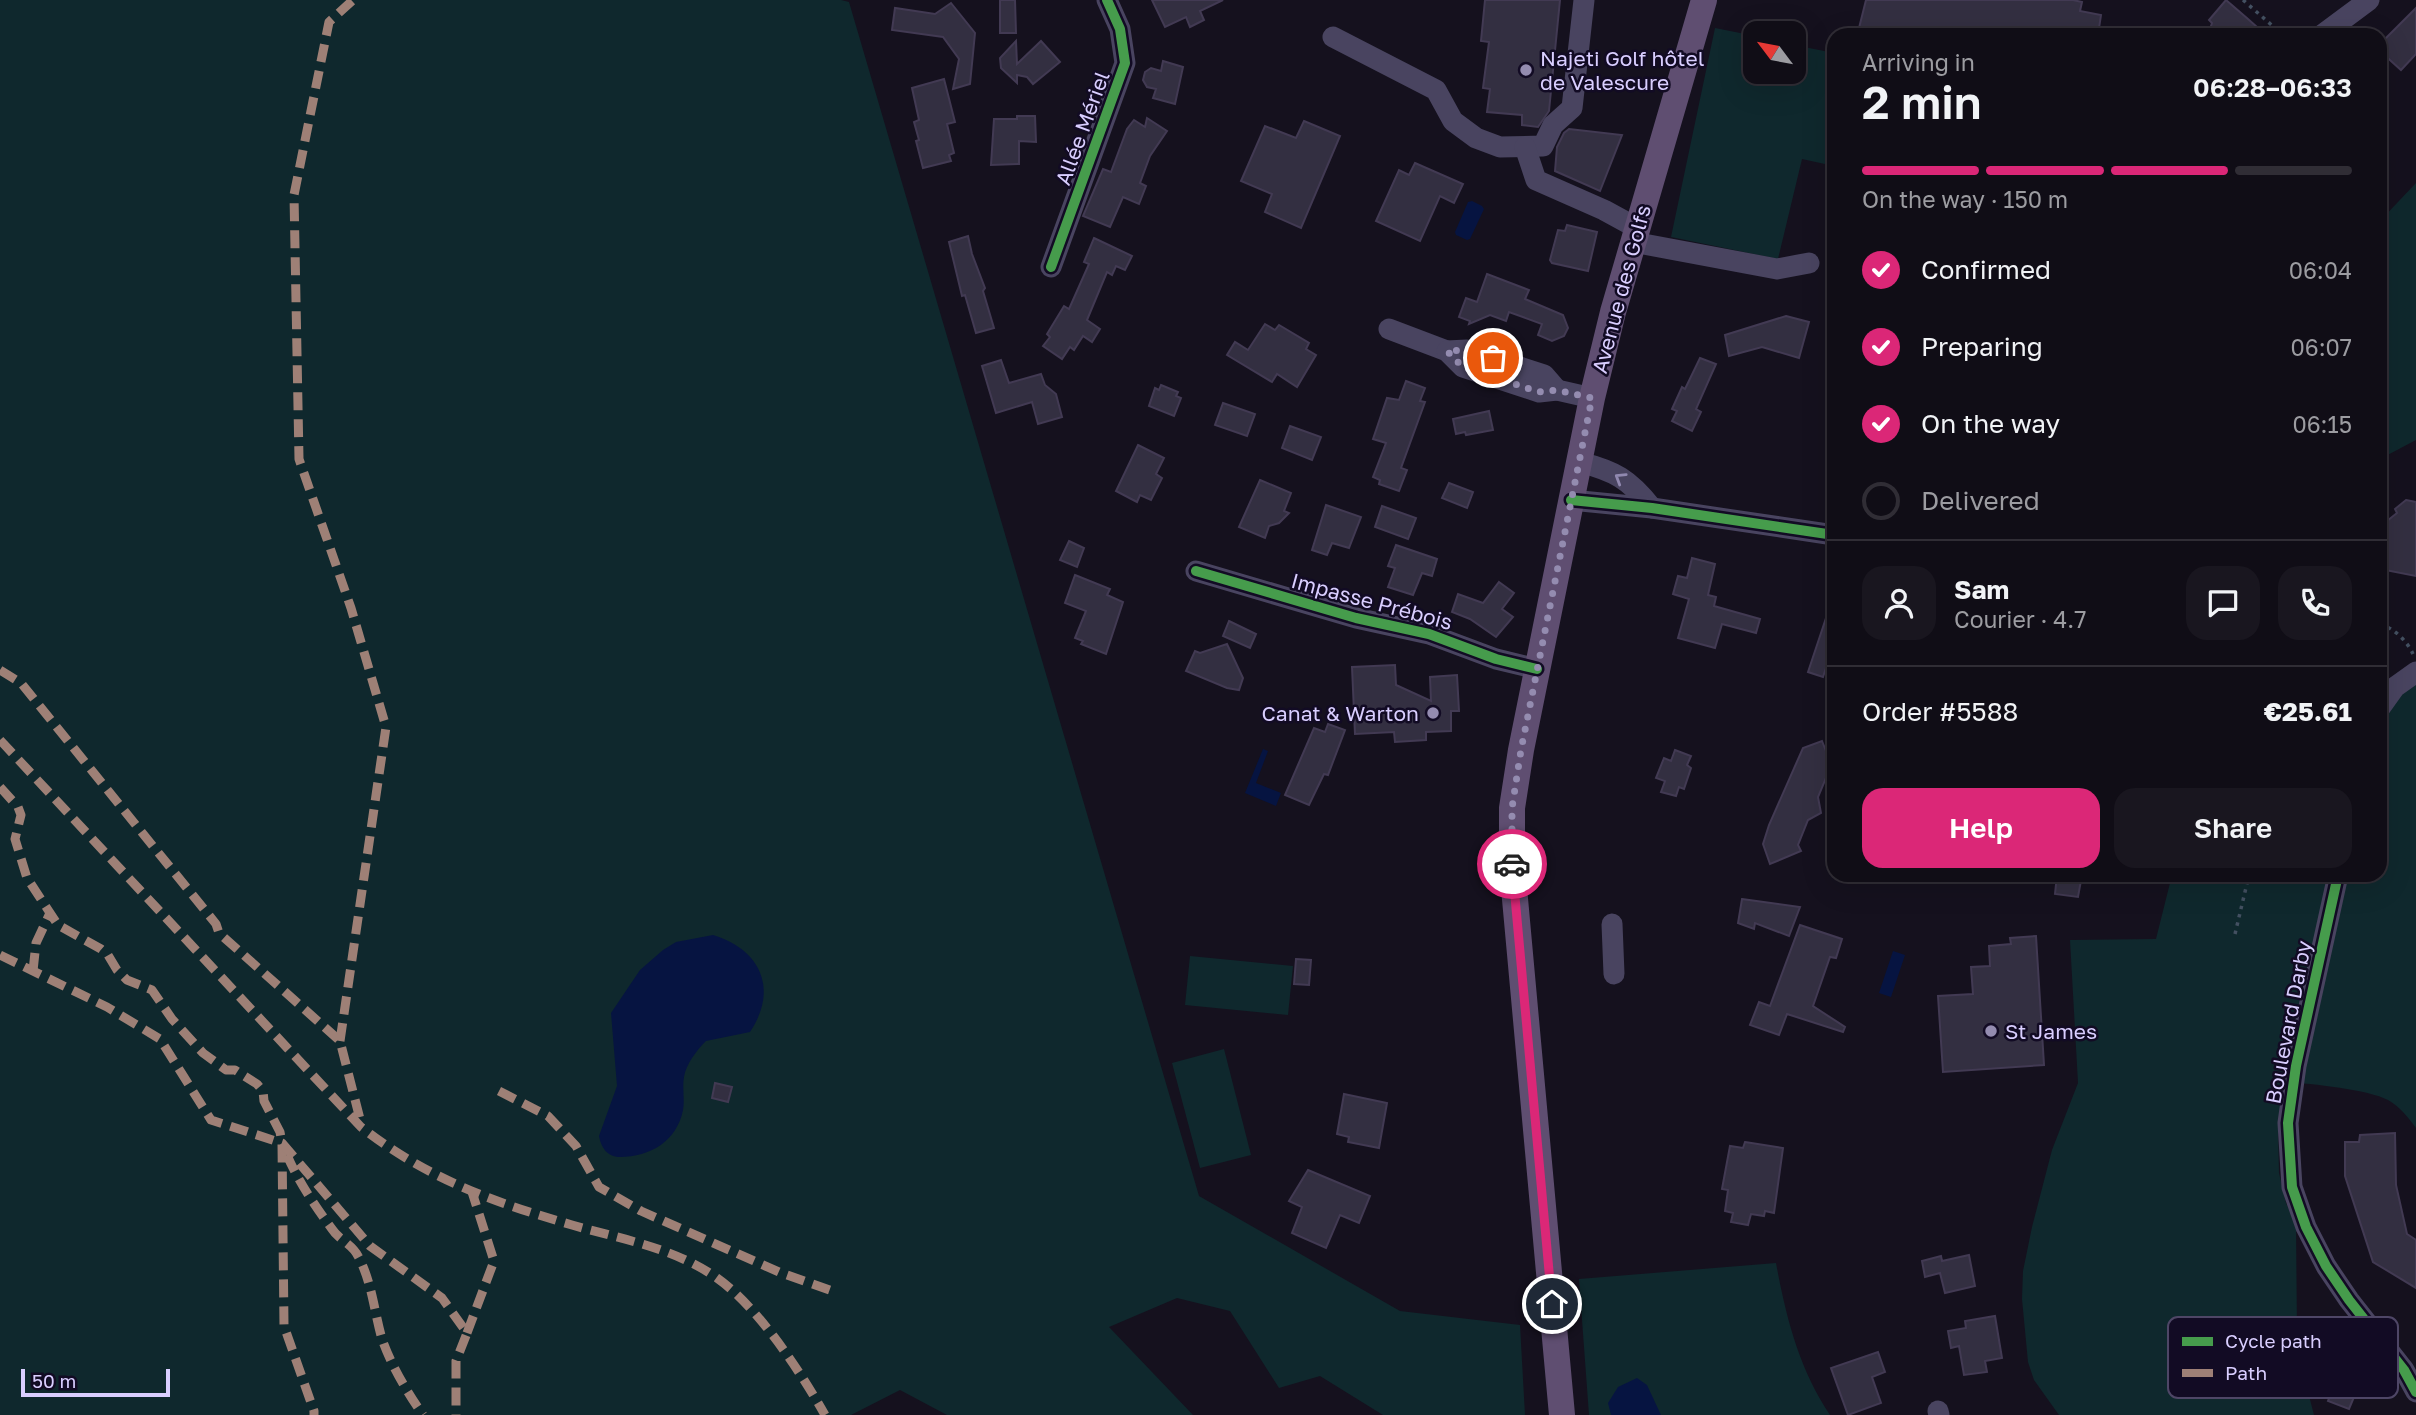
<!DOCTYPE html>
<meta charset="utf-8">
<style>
body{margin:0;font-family:"Golos Text",sans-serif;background:#19161f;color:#f1f3f6;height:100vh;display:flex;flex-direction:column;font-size:26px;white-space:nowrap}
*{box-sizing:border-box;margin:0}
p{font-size:23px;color:#9c9ca1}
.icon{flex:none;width:38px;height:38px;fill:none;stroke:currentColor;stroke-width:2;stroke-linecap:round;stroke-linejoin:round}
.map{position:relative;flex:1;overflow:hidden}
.drawer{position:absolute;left:1827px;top:28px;width:560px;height:854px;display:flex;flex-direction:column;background:#100d16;border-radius:21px;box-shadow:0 7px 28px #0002,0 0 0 2px #302d35}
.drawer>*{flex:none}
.needle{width:46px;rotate:302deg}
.tools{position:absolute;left:1743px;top:21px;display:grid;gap:14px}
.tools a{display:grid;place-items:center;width:63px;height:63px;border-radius:14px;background:#100d16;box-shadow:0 7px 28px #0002,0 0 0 2px #302d35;font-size:35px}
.scale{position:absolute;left:21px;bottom:18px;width:149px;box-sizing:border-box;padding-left:7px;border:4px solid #d9ceff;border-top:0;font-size:19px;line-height:24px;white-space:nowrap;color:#d9ceff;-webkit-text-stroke:5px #120b24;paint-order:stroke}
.pin{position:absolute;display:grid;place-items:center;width:60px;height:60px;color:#fff;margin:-30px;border:4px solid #fff;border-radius:50%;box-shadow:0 2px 7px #0007}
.courier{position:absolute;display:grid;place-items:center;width:70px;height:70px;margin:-35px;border:5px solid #db2777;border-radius:50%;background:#fff;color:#222;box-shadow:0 2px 9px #0007}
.headline em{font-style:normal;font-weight:600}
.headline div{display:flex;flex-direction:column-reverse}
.headline{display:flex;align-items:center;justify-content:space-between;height:119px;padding:0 35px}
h1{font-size:46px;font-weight:600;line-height:52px}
.bar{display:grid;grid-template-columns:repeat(4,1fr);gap:10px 7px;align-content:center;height:84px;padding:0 35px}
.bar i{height:9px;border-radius:5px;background:#302d35}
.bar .current{background:#db2777}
.bar p{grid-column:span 4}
.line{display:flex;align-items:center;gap:18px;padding:0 35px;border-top:2px solid #302d35}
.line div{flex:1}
.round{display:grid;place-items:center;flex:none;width:74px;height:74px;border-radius:21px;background:#19161f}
ol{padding:0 35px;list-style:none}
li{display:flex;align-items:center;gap:21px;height:77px}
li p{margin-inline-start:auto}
li .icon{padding:7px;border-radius:50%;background:#db2777;color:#fff;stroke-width:4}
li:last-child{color:#9c9ca1}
li i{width:38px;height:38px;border:4px solid #302d35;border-radius:50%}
.cta{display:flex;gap:14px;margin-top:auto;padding:14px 35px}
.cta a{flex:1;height:80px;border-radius:21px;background:#db2777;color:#fff;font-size:28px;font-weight:600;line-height:80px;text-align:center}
.cta a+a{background:#19161f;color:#f1f3f6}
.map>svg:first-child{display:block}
.green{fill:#0f282d}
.water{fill:#061441}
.building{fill:#332f41;stroke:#423a53;stroke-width:2}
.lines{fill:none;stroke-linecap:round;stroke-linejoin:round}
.path{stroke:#435061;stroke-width:3.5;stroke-dasharray:3.5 5;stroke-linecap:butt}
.minor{stroke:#494460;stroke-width:21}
.major{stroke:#5f4e71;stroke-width:26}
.quiet{stroke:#9e8076;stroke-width:9;stroke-dasharray:18 9;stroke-linecap:butt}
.cycleway-casing{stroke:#120b24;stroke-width:15}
.cycleway{stroke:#469c4c;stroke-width:10}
.oneway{stroke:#9189b0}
.done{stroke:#948cb0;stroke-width:7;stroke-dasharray:0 12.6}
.route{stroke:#db2777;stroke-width:9}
.poi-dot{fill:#948cb0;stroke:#120b24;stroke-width:2.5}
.labels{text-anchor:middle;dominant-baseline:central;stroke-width:5;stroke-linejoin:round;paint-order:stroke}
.poi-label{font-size:21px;fill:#d9ceff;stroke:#120b24;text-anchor:start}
.street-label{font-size:21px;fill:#d9ceff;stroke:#120b24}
.key{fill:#120b24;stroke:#4e4666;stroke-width:2}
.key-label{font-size:19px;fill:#d9ceff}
</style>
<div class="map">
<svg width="2416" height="1415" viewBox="0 0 2416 1415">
<rect width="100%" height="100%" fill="#15111e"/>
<!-- green -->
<g class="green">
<path d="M0 0H841L849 2 1199 1196 1400 1311 1520 1325 1525 1415H1383L1320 1376 1279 1388 1230 1311 1177 1298 1109 1327 1193 1415H947L900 1390 851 1415H0Z"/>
<path d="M1715 28 1755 36V72H1794V45L1834 53V166L1802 159 1778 259 1671 237Z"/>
<path d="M2416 183V440L2380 459V221Z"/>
<path d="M2380 681 2412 688 2416 684V1128C2408 1117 2400 1107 2388 1100 2368 1089 2307 1083 2283 1082L2278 1128 2279 1173 2286 1203 2296 1224 2297 1332 2305 1380 2314 1415H2059L2034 1380 2028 1362 2022 1299 2023 1271 2032 1227 2052 1150 2078 1083 2070 940 2156 939 2172 875H2380Z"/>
<path d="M1190 956 1293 966 1288 1015 1185 1005Z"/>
<path d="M1224 1049 1251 1155 1200 1168 1172 1063Z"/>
<path d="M1776 1263C1786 1317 1799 1369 1830 1415H1589L1579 1279Z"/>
</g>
<!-- water -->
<g class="water">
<path d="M1472 201 1482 206 1484 209 1470 239 1467 240 1456 235 1455 232 1468 202Z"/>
<path d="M1263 749 1268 751 1256 783 1281 793 1276 806 1245 793Z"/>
<path d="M713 935C762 950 778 990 750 1032L706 1041C697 1050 686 1064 684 1077 682 1088 685 1099 683 1110 677 1141 650 1157 620 1157 607 1157 601 1147 599 1136L617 1086 611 1013 640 970 663 950 676 942Z"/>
<path d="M1893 951 1905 955 1891 997 1879 993Z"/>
<path d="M1637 1378 1647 1385 1661 1415H1611L1608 1403 1618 1387Z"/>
</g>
<!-- building -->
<g class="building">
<path d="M1000 0H1015L1016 33H1000Z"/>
<path d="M1152 0H1223L1200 11 1204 20 1190 27 1186 17 1165 27Z"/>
<path d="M1485 0H1560L1549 111 1538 127 1522 125V115L1487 112 1490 89 1483 88 1489 42 1481 41Z"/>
<path d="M1866 0H2073L2082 2 2080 11 2101 15 2098 35H1912L1913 33 1879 27 1873 33 1858 32Z"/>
<path d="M2226 0 2248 19 2266 35H2208L2212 23 2209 20Z"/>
<path d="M951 3 975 33 970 84 953 89 959 59 943 37 892 30 895 8 935 14Z"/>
<path d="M2416 8V54L2401 70 2380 51V44Z"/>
<path d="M1016 41 1017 64 1041 41 1060 62 1033 84 1027 77 1017 75V83L1001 68 1000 58Z"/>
<path d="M1163 61 1183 67 1175 104 1153 98 1156 89 1147 87 1143 80 1145 72 1151 68 1161 71Z"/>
<path d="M944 79 955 122 947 124 954 153 949 155 951 161 923 168 916 141 919 140 914 122 919 120 912 88Z"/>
<path d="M1017 116H1035L1036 142 1019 141V164L991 165 994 119H1017Z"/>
<path d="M1147 118 1167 131 1150 156 1140 183 1146 186 1139 204 1123 197 1110 227 1083 216 1103 169 1111 172 1127 129 1134 120 1145 127Z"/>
<path d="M1304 121 1340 136 1301 228 1265 212 1272 194 1241 181 1265 126 1296 138Z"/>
<path d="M1569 129 1622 135 1600 191 1555 171 1557 147 1564 133Z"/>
<path d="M1415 163 1463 184 1454 203 1440 196 1420 241 1376 221 1399 170 1409 175Z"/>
<path d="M1567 225 1597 232 1588 271 1552 263 1550 260 1558 230 1565 231Z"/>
<path d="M968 236 972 254 985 288 983 291 994 328 976 333 965 295 962 296 949 242Z"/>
<path d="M1094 238 1132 256 1125 270 1116 266 1112 275 1107 272 1087 320 1100 329 1092 342 1083 336 1074 350 1070 347 1062 359 1043 346 1050 337 1047 334 1064 306 1069 309 1089 264 1084 262Z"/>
<path d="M1487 274 1529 290 1525 299 1563 315 1568 328 1564 336 1552 341 1538 335 1542 324 1509 312 1506 321 1490 315 1469 324 1470 321 1459 317 1466 298 1477 302Z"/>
<path d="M1786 316 1809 322 1799 358 1762 347 1729 356 1725 335Z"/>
<path d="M1265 324 1275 330 1279 325 1309 343 1306 349 1316 355 1297 387 1277 374 1272 382 1227 355 1235 342 1248 350Z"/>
<path d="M1700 358 1716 364 1696 409 1701 412 1692 431 1672 421 1677 411 1672 409 1682 387 1685 389Z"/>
<path d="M1001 360 1009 383 1041 374 1045 385 1056 394 1062 417 1038 424 1032 402 996 413 982 366Z"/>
<path d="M1406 381 1425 388 1420 401 1425 402 1401 468 1407 470 1399 491 1379 484 1380 480 1373 477 1386 443 1373 439 1387 398 1399 400Z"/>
<path d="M1161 385 1178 392 1176 396 1181 398 1174 416 1149 406 1155 388 1159 390Z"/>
<path d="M1223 403 1255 414 1247 436 1215 425Z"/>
<path d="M1489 411 1493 430 1466 435 1465 432 1456 434 1453 419Z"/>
<path d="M1290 426 1321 437 1312 460 1282 448Z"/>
<path d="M1138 445 1164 458 1156 474 1162 478 1151 500 1140 495 1137 502 1116 491Z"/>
<path d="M1260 480 1291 493 1284 511 1289 513 1279 523 1269 526 1265 538 1239 527Z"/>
<path d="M1449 483 1473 492 1467 508 1442 498Z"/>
<path d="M2406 500 2416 502V576L2380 569V533L2386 534 2387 521 2397 513 2395 509Z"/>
<path d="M1326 505 1361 517 1349 548 1332 543 1327 555 1312 550Z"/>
<path d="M1382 506 1416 518 1408 539 1375 527Z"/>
<path d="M1069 541 1084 548 1077 567 1060 560Z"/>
<path d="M1396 545 1437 559 1432 576 1422 573 1413 595 1388 587 1395 568 1388 566Z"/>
<path d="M1692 558 1715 564 1708 595 1716 597 1714 606 1760 619 1756 633 1722 624 1715 648 1678 638 1689 599 1673 594 1678 576 1687 578Z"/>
<path d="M1075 575 1110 589 1107 595 1123 602 1106 654 1081 644 1083 641 1075 638 1086 611 1065 603Z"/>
<path d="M1499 582 1514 593 1502 609 1513 617 1496 637 1470 619 1452 612 1458 594 1483 603Z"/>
<path d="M1831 603H1834V660L1829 659 1823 677 1808 672Z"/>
<path d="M1229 621 1256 634 1250 648 1223 636Z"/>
<path d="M1227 644 1243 678 1239 690 1227 688 1186 671 1195 651 1200 653Z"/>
<path d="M1395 665 1396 685 1431 701 1430 677 1457 675 1459 711H1451V731L1426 732V740L1395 742 1394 732 1355 734 1352 667Z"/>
<path d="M1328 724 1345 730 1328 775 1324 774 1309 805 1285 795 1314 728 1325 732Z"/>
<path d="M1822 741 1834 771 1828 773 1818 797 1821 813 1808 820 1798 845 1801 851 1770 864 1763 844 1769 825 1803 748Z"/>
<path d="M1675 750 1691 756 1687 765 1691 768 1684 789 1679 787 1676 796 1661 792 1665 781 1656 778 1664 758 1671 761Z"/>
<path d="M2057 875H2082L2078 897 2055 894Z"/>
<path d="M1742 899 1800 907 1789 936 1755 923 1754 929 1738 923Z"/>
<path d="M1800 925 1842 939 1836 958 1830 957 1813 1006 1845 1027 1843 1032 1787 1014 1779 1035 1750 1025 1759 1002 1770 1006Z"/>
<path d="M2036 936 2044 1065 1943 1072 1938 996 1973 994 1971 967 1990 966 1989 946 2011 944 2010 938Z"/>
<path d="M1296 959 1311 960 1309 985 1294 984Z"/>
<path d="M715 1083 732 1087 728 1102 712 1098Z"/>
<path d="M1344 1094 1387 1103 1379 1148 1348 1142 1349 1137 1337 1134Z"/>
<path d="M2395 1133 2396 1185 2407 1234 2416 1240V1288L2373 1262 2345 1176V1142H2359L2360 1135Z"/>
<path d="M1745 1142 1783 1148 1774 1213 1765 1211 1764 1216 1751 1214 1748 1225 1731 1222 1733 1213 1725 1211 1728 1190 1722 1189 1730 1146 1743 1148Z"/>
<path d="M1308 1170 1370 1196 1359 1223 1340 1215 1326 1248 1292 1233 1302 1207 1289 1201Z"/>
<path d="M1969 1255 1975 1286 1945 1293 1940 1273 1925 1277 1922 1261 1941 1256 1942 1261Z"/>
<path d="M1995 1316 2002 1358 1985 1361 1987 1372 1964 1375 1959 1346 1951 1348 1948 1331 1966 1328 1965 1321Z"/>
<path d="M1878 1352 1885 1372 1872 1377 1881 1403 1848 1415 1831 1368Z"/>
<path d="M2337 1378 2359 1385 2349 1409 2328 1401Z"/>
</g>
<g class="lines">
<!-- path -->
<g class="path">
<path d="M2243 0 2283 35"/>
<path d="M2380 624C2394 628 2407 641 2413 654"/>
<path d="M2235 934 2249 875"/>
</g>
<!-- minor -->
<g class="minor">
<path d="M2322 35 2369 0"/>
<path d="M1333 37 1436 90 1453 121 1476 138 1500 147 1543 146 1553 125 1572 108 1584 0"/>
<path d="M1525 147 1536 180 1604 210 1637 228"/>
<path d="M1633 242 1777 269 1809 263"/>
<path d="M1051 267 1125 63 1120 29 1107 0"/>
<path d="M1389 329 1447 351 1463 367 1539 392 1557 390 1592 398"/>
<path d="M1447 351 1467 350 1544 375 1557 390"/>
<path d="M1579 462C1615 471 1629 479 1652 508"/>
<path d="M1571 500 1652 508 1834 535"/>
<path d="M1196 571 1356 618 1429 634 1496 659 1537 669"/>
<path d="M2380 708 2395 687 2416 672"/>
<path d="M2338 875 2296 1066 2288 1123 2292 1187 2306 1227 2326 1266 2349 1300 2404 1370 2416 1392"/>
<path d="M1612 924 1614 974"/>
<path d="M1938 1411 1939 1415"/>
</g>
<!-- major -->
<path class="major" d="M1562 1415 1512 866V808L1521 750 1592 398 1613 312 1704 0"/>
<!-- quiet -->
<g class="quiet">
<path d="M0 670 21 683 216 924 219 933 340 1041 361 1123"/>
<path d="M0 740 361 1127C426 1178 493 1202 572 1225 621 1239 675 1248 717 1278 758 1307 800 1371 825 1415"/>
<path d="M0 787 18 807 21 815 15 839 27 878 58 925 101 949 108 955 117 970 127 980 152 990 172 1019 203 1053 226 1070H235L257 1084 263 1091 264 1101 280 1132 282 1143 284 1326 314 1411V1415"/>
<path d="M0 955 107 1007 160 1039 211 1120 282 1143 370 1246 442 1298 467 1333 456 1361V1415"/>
<path d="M33 971 36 943 50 913"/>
<path d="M340 1041 386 727 351 608 299 459 294 195 329 22 353 0"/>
<path d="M499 1091 548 1116 576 1146 599 1187 641 1211 779 1272 838 1293"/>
<path d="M287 1155C298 1181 315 1206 332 1229 339 1240 352 1244 358 1256 372 1282 374 1311 382 1339 391 1365 407 1392 423 1415"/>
<path d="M467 1333 494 1261 472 1192"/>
</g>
<defs>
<g id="cycleway">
<path d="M1051 267 1125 63 1120 29 1107 0"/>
<path d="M1571 500 1652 508 1834 535"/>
<path d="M1196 571 1356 618 1429 634 1496 659 1537 669"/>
<path d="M2338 875 2296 1066 2288 1123 2292 1187 2306 1227 2326 1266 2349 1300 2404 1370 2416 1392"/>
</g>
</defs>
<!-- cycleway casing -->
<use href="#cycleway" class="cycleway-casing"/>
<!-- cycleway -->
<use href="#cycleway" class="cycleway"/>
</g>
<!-- one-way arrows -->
<defs><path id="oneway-chevron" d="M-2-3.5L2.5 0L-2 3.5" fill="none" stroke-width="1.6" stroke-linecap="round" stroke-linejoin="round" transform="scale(1.75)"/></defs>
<use class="oneway" href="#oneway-chevron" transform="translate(1620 478) rotate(-148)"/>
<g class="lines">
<!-- done -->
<path class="done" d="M1493 358 1467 350 1447 351 1463 367 1539 392 1557 390 1592 398 1521 750 1512 808V864"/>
<!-- route -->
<path class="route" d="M1512 864 1552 1304"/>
</g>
<!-- markers -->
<g class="poi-dot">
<circle cx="1526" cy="70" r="7"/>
<circle cx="1433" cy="713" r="7"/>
<circle cx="1991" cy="1031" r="7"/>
</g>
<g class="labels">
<!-- poi labels -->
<g class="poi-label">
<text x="1540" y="58">Najeti Golf hôtel<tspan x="1540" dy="24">de Valescure</tspan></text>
<text x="1419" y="713" text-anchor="end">Canat &amp; Warton</text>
<text x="2005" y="1031">St James</text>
</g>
<!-- street labels -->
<g class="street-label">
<text transform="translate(1082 128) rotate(-70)">Allée Mériel</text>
<text transform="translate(1621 289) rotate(-75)">Avenue des Golfs</text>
<text transform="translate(1372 601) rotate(15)">Impasse Prébois</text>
<text transform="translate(2288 1022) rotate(-79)">Boulevard Darby</text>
</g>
</g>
<!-- legend -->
<rect x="2168" y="1317" width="230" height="81" rx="10" class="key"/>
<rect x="2182" y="1337" width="31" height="9" fill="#469c4c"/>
<rect x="2182" y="1369" width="31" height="8" fill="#9e8076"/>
<g class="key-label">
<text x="2225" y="1348">Cycle path</text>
<text x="2225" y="1380">Path</text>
</g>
</svg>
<div class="tools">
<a><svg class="needle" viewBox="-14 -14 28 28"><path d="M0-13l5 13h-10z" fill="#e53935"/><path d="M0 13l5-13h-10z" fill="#9c9ca1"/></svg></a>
</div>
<div class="scale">50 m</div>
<div class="pin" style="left:1493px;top:358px;background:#ea580c"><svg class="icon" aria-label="bag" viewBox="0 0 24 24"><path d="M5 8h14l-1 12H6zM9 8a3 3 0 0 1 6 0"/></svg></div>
<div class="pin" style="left:1552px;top:1304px;background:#1f2937"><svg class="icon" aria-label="home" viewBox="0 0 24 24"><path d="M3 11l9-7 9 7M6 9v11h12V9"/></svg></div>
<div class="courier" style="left:1512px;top:864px"><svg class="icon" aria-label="car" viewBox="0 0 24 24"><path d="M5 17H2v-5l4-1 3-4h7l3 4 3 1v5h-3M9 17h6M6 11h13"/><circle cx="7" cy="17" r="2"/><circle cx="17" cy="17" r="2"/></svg></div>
<section class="drawer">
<div class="headline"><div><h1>2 min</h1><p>Arriving in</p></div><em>06:28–06:33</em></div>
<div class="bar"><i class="current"></i><i class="current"></i><i class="current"></i><i></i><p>On the way · 150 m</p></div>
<ol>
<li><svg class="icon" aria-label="check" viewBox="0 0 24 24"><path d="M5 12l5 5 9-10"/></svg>Confirmed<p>06:04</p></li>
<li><svg class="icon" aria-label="check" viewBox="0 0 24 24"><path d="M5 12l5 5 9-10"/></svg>Preparing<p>06:07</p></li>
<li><svg class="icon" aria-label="check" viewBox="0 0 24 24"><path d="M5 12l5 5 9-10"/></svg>On the way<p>06:15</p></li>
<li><i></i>Delivered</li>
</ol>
<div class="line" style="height:126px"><a class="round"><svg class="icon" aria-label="person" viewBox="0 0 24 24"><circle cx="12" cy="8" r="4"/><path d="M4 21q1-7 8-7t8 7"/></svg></a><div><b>Sam</b><p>Courier · 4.7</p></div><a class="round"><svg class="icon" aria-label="chat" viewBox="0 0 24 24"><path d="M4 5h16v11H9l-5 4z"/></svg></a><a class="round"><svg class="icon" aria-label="phone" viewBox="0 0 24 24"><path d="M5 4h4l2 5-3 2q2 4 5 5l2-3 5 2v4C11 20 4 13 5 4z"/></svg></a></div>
<div class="line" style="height:91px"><div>Order #5588</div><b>€25.61</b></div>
<div class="cta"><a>Help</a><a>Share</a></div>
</section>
</div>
